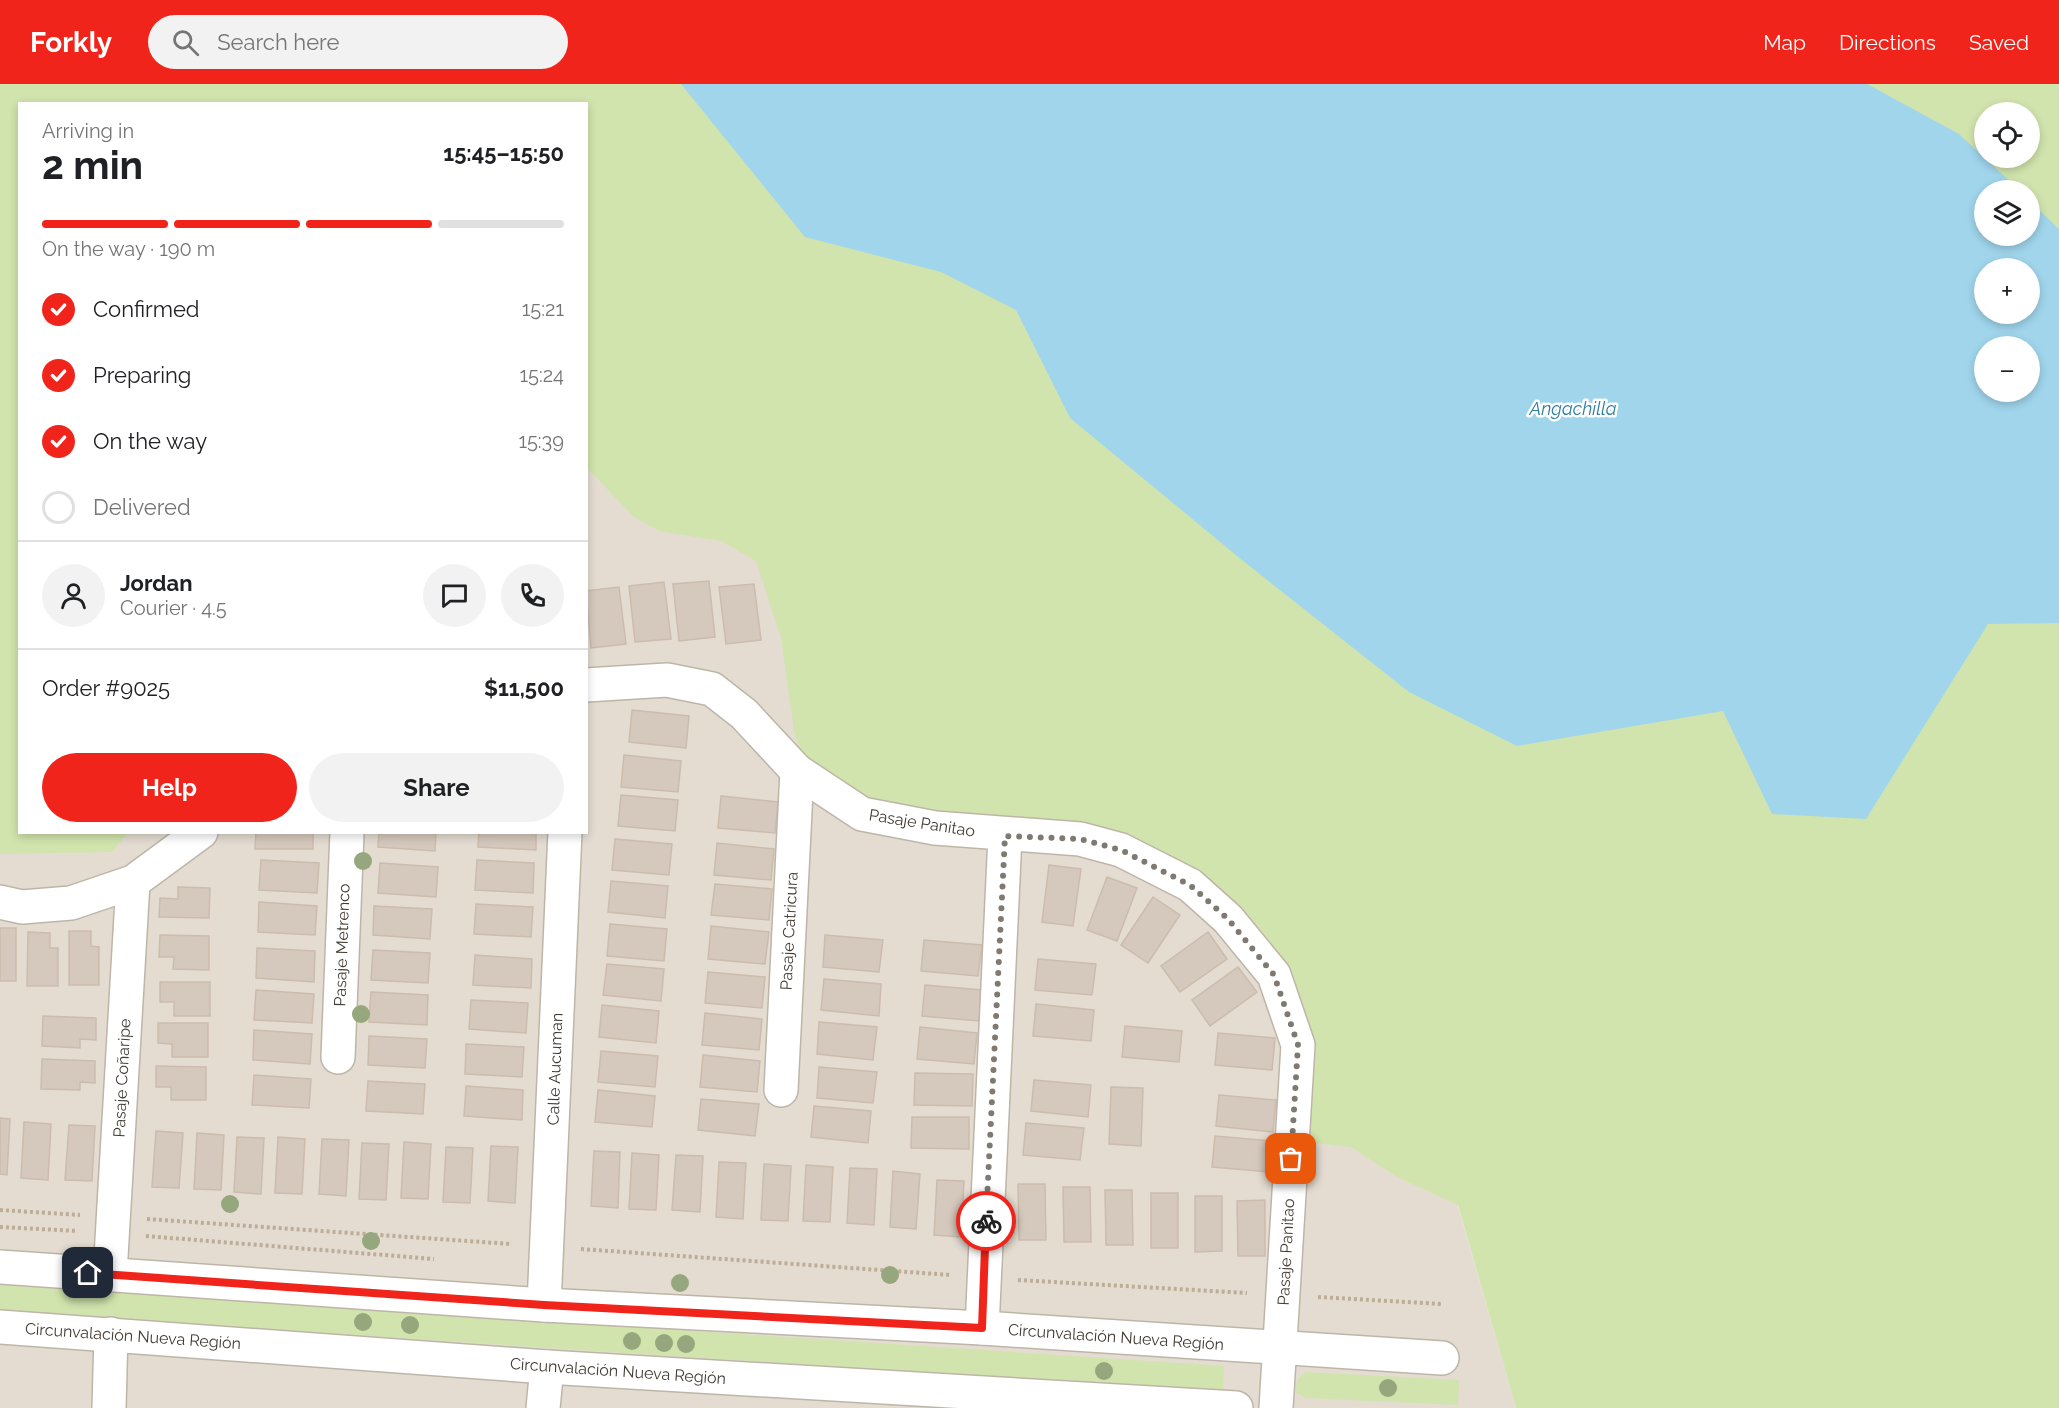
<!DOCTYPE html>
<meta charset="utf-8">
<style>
body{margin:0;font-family:Raleway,sans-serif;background:#f2f2f2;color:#202124;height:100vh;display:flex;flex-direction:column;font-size:22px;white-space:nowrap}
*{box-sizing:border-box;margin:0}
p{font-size:20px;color:#757577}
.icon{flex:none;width:33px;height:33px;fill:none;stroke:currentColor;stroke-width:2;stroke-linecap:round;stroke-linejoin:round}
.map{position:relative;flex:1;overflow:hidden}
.details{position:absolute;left:18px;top:18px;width:570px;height:732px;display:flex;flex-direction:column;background:#fff;border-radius:0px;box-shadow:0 3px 9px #0003}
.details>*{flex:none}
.fabs{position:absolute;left:1974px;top:18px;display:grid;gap:12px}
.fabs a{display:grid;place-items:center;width:66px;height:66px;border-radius:50%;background:#fff;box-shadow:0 3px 9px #0003;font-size:30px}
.pin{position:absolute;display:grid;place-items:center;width:51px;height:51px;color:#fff;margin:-26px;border-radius:12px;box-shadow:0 3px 9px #0006}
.courier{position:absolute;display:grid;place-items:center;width:60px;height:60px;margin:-30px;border:4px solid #f0241a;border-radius:50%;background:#fff;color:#222;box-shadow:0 2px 8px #0007}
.summary em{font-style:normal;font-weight:700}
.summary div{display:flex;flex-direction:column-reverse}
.summary{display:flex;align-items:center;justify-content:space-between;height:102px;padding:0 24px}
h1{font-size:39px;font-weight:700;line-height:45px}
.bar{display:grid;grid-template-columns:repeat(4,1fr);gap:9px 6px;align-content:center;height:72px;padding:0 24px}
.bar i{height:8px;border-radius:4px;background:#e0e0e0}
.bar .selected{background:#f0241a}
.bar p{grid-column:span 4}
.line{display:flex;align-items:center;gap:15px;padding:0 24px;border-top:2px solid #e0e0e0}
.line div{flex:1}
.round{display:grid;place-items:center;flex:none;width:63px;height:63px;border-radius:32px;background:#f2f2f2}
ol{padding:0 24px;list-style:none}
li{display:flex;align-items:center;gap:18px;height:66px}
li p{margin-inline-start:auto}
li .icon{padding:6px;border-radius:50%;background:#f0241a;color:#fff;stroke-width:4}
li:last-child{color:#757577}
li i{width:33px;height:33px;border:3px solid #e0e0e0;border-radius:50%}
.primary-button{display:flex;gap:12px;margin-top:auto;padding:12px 24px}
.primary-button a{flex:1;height:69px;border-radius:36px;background:#f0241a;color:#fff;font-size:24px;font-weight:700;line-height:69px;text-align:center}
.primary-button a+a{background:#f2f2f2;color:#202124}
header{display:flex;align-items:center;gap:36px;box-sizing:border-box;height:84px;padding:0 30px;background:#f0241a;color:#fff}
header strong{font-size:28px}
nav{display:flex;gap:33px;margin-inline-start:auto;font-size:21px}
.search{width:420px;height:54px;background:#f2f2f2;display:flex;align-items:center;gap:15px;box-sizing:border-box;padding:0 21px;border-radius:33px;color:#757577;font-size:22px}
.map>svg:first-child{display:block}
.residential{fill:#e4dcd1}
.green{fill:#d1e4ad;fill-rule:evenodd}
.water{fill:#a0d5ec;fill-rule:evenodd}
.building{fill:#d5c8bc;stroke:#ccbcad;stroke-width:1.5}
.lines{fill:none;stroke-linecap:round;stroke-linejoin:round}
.street-casing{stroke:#beb5a9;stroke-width:36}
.path{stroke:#bdac98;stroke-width:4;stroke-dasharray:3 3;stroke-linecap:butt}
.street{stroke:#fff;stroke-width:33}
.tree{fill:#96a77d}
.done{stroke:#7f7971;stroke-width:6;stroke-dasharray:0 10.8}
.route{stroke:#f0241a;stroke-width:8}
.labels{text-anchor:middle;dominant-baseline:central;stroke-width:5;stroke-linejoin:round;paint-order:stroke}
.street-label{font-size:16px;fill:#423b34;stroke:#fff}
.water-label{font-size:18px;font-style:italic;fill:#307da0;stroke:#fff}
</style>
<header>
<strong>Forkly</strong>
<div class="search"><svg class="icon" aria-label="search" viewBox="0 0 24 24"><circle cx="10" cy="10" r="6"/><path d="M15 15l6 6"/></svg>Search here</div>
<nav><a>Map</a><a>Directions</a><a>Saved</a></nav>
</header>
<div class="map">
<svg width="2059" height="1324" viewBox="0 0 2059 1324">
<rect width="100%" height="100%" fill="#f1ebe3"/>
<!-- residential -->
<path class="residential" d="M20 42V748H586L587 226 1348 741 1516 1324H0V43Z"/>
<!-- green -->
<g class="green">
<path d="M0 0H2059V1324H1516L1458 1121 1397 1093 1351 1063 1290 1056 1278 920 1202 810 1076 741 1044 735 917 740 808 692 794 647 781 554 756 477 721 457 659 447 634 433 587 384 586 20H20V748L128 749 112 768 0 770ZM1984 28H2030V74H1984ZM1984 106H2030V152H1984ZM1984 184H2030V230H1984ZM1984 262H2030V308H1984Z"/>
<path d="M0 1201 1224 1282 1223 1308 0 1228Z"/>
<path d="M1305 1288 1459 1296 1458 1321 1306 1314 1296 1308 1297 1296Z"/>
</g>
<!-- water -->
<path class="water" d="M681 0H1867L1959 50 2019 106H1984V152H2030V117L2059 145V539L1988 540 1866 735 1772 730 1723 627 1517 662 1409 608 1242 476 1070 334 1016 226 941 188 805 153ZM1984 184H2030V230H1984ZM1984 262H2030V308H1984Z"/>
<!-- building -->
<g class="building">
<path d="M709 497 715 553 679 557 673 500Z"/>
<path d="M664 498 671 555 635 558 629 502Z"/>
<path d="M754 500 761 556 726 560 719 503Z"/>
<path d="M619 503 626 560 591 564 586 507Z"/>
<path d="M632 626 689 632 686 664 629 658Z"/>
<path d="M624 671 681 677 678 708 621 703Z"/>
<path d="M621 711 678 716 675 747 618 742Z"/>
<path d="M721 712 778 718 775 749 718 744Z"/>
<path d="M256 748H313V765H255Z"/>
<path d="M379 748H436L435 767 378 763Z"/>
<path d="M479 748H536V766L478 763Z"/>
<path d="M615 755 672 760 669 791 612 786Z"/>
<path d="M717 759 774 765 771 796 714 791Z"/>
<path d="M261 776 319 779 317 809 259 806Z"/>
<path d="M477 776 534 779 533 809 475 806Z"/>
<path d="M380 779 438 783 436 813 378 809Z"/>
<path d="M1049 781 1081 785 1073 842 1042 838Z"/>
<path d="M1107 793 1137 804 1117 857 1087 846Z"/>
<path d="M611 797 668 802 665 834 608 828Z"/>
<path d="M715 800 772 805 769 836 711 831Z"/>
<path d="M178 803 210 804 209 834 159 833 160 814 178 815Z"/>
<path d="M1153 813 1180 831 1148 879 1121 861Z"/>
<path d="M259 818 317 822 315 851 258 848Z"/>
<path d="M476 820 533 823 531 853 474 850Z"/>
<path d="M374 822 432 825 430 855 373 851Z"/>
<path d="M610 840 667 845 664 877 607 872Z"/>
<path d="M711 842 769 848 765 880 708 875Z"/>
<rect x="0" y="844" width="16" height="53"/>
<path d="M69 847H91V862L99 863V901H69Z"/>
<path d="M28 848 50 849V864H58V902H27Z"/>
<path d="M1208 848 1227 875 1180 908 1161 882Z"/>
<path d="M160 851 209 852V886L173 885 174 873H159Z"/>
<path d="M825 851 883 856 879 888 823 883Z"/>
<path d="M924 856 982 861 978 892 921 887Z"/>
<path d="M257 864 315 867 314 898 256 894Z"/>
<path d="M373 866 430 869 428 899 371 896Z"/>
<path d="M475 871 532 875 531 904 473 901Z"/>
<path d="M1038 875 1096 880 1092 911 1035 906Z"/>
<path d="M607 880 664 885 661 917 603 911Z"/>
<path d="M1238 883 1257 908 1210 942 1192 916Z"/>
<path d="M708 888 765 893 762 924 705 919Z"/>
<path d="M824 895 881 900 879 932 821 926Z"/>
<path d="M160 898H210V932H174V918H160Z"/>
<path d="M925 901 982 906 979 937 922 932Z"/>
<path d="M256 906 314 910 312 939 254 936Z"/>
<path d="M371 908 428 911 427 941 369 938Z"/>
<path d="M471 916 528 919 526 949 469 945Z"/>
<path d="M1036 920 1094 926 1091 957 1033 952Z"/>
<path d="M602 921 659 927 656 959 599 953Z"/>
<path d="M705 929 762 935 759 966 702 961Z"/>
<path d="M43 932 96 934V956L80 955V964L42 962Z"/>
<path d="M819 938 877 943 873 976 817 970Z"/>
<path d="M158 939H208V973H172V960L158 959Z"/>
<path d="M1125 942 1182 947 1179 978 1122 973Z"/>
<path d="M920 943 977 949 974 980 917 975Z"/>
<path d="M254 946 312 950 310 980 253 976Z"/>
<path d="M1218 949 1275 954 1272 986 1215 981Z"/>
<path d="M369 952 427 955 425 984 368 981Z"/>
<path d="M466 960 524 963 522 993 465 990Z"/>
<path d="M601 967 658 972 655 1003 598 998Z"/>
<path d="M703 971 760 977 757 1008 700 1003Z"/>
<path d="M42 975 95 977V999L80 998V1006L41 1005Z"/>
<path d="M156 982 206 983V1016H171V1003H156Z"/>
<path d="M819 983 877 988 873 1019 817 1014Z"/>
<path d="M915 989 973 990 972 1022 914 1021Z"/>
<path d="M254 991 311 995 309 1024 252 1021Z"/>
<path d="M1034 996 1091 1001 1088 1033 1031 1027Z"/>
<path d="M368 997 425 1000 423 1030 366 1027Z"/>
<path d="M466 1002 523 1006 522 1036 464 1032Z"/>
<path d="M1111 1003 1143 1004 1141 1062 1109 1060Z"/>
<path d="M598 1006 655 1012 652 1043 595 1038Z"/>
<path d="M1219 1011 1276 1016 1273 1048 1216 1042Z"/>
<path d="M701 1015 759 1020 755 1052 698 1046Z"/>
<path d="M814 1022 871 1027 868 1059 811 1053Z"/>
<path d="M912 1033H969V1065L911 1064Z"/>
<path d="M0 1034 10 1035 7 1091 0 1090Z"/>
<path d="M24 1038 51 1040 48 1096 21 1094Z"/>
<path d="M1026 1039 1084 1044 1080 1076 1023 1071Z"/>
<path d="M69 1041 95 1042 92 1097 65 1096Z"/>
<path d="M156 1047 183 1049 179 1104 152 1103Z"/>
<path d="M197 1049 224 1051 221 1106 194 1105Z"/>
<path d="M1215 1052 1272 1057 1269 1088 1212 1083Z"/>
<path d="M237 1053 264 1054 261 1110 234 1108Z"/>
<path d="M278 1053 305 1055 302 1110 275 1109Z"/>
<path d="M322 1055 349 1056 346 1112 319 1110Z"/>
<path d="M404 1058 431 1060 428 1115 401 1114Z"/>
<path d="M362 1059 389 1060 386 1116 359 1115Z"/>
<path d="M491 1062 518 1063 515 1119 488 1117Z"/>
<path d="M446 1063 473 1064 470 1119 443 1118Z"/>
<path d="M594 1067 620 1068 618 1124 591 1122Z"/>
<path d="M632 1069 659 1071 656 1126 629 1125Z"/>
<path d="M676 1071 703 1072 700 1128 672 1126Z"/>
<path d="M719 1078 746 1079 743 1135 716 1133Z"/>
<path d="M764 1080 791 1082 788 1137 761 1136Z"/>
<path d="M806 1081 833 1083 830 1138 803 1137Z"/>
<path d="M850 1084 877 1085 874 1141 847 1139Z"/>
<path d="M893 1087 920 1090 916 1145 890 1143Z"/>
<path d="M937 1096 964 1097 961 1153 934 1151Z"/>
<path d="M1018 1100H1045L1046 1156H1019Z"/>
<path d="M1063 1103H1090L1091 1158H1064Z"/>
<path d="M1105 1106H1132L1133 1161H1106Z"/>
<rect x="1151" y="1109" width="27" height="55"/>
<path d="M1195 1112H1222V1167L1195 1168Z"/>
<path d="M1265 1116V1172H1238L1237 1117Z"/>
</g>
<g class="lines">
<defs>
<g id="street">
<path d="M586 601 667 596 712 605 744 630 797 687 862 730 935 744 1080 755 1121 766 1190 801 1228 835 1274 891 1298 961 1276 1324"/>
<path d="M0 818 22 823 71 819 133 798 201 748"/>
<path d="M338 973 347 748"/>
<path d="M781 1006 797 687"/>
<path d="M0 1183 544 1221 982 1244 1442 1274"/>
<path d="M110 1190 133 798"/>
<path d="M544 1221 565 748"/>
<path d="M0 1243 547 1283 1236 1324"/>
<path d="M982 1244 1005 752"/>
<path d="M109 1324 111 1250"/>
<path d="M543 1324 547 1283"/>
</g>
</defs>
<!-- street casing -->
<use href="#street" class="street-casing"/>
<!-- path -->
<g class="path">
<path d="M0 1126 80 1131"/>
<path d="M147 1135 511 1160"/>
<path d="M0 1143 78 1147"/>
<path d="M146 1152 434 1175"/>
<path d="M581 1165 951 1191"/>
<path d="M1018 1196 1247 1209"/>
<path d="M1318 1213 1442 1220"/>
</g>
<!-- street -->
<use href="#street" class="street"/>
</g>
<!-- trees -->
<g class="tree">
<circle cx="363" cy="777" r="9"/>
<circle cx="361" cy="930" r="9"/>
<circle cx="230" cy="1120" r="9"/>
<circle cx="371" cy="1157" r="9"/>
<circle cx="890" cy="1191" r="9"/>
<circle cx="680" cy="1199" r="9"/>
<circle cx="363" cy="1238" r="9"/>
<circle cx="410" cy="1241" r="9"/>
<circle cx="632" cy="1257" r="9"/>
<circle cx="664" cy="1259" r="9"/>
<circle cx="686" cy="1260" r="9"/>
<circle cx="1104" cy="1287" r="9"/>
<circle cx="1388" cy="1304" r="9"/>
</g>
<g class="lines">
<!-- done -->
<path class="done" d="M986 1137 1005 752 1080 755 1121 766 1190 801 1228 835 1274 891 1298 961 1291 1075"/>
<!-- route -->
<path class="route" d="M88 1189 544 1221 982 1244 986 1137"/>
</g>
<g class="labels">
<!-- street labels -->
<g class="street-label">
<text transform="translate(922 739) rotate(9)">Pasaje Panitao</text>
<text transform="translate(789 847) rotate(-87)">Pasaje Catricura</text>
<text transform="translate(342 861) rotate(-88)">Pasaje Metrenco</text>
<text transform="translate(555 985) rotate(-88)">Calle Aucuman</text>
<text transform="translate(122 994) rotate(-87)">Pasaje Coñaripe</text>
<text transform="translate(1286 1168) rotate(-87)">Pasaje Panitao</text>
<text transform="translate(133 1252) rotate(4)">Circunvalación Nueva Región</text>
<text transform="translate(1116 1253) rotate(4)">Circunvalación Nueva Región</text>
<text transform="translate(618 1287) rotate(4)">Circunvalación Nueva Región</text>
</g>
<!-- water labels -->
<g class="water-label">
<text x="1573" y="324">Angachilla</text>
</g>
</g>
</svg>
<div class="fabs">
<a><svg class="icon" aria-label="locate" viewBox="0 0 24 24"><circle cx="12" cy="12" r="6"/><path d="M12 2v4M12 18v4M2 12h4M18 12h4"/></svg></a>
<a><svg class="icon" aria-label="layers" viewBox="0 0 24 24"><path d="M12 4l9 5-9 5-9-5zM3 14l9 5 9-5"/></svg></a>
<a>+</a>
<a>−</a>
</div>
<div class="pin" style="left:1291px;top:1075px;background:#ea580c"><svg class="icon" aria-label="bag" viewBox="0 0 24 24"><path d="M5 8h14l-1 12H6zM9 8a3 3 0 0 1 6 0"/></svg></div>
<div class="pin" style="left:88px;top:1189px;background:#1f2937"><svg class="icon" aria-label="home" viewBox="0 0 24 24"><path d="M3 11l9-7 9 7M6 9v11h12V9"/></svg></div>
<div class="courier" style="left:986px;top:1137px"><svg class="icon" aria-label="bike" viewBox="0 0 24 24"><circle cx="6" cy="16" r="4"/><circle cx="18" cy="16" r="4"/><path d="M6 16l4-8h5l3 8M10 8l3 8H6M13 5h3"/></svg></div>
<section class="details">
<div class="summary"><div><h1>2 min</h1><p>Arriving in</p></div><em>15:45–15:50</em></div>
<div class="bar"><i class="selected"></i><i class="selected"></i><i class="selected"></i><i></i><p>On the way · 190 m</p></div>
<ol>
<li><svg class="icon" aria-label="check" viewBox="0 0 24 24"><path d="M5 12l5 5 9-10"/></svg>Confirmed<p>15:21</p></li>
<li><svg class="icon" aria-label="check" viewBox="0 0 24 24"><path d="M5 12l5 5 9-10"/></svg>Preparing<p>15:24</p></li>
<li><svg class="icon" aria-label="check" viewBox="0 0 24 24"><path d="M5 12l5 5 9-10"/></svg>On the way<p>15:39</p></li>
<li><i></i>Delivered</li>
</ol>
<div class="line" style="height:108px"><a class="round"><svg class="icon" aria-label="person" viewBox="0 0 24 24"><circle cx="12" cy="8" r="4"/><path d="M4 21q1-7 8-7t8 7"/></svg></a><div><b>Jordan</b><p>Courier · 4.5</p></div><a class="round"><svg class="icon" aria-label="chat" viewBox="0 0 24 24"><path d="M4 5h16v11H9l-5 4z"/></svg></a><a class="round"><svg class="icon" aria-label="phone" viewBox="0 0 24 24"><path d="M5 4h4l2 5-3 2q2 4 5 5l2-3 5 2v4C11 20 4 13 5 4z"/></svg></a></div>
<div class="line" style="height:78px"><div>Order #9025</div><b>$11,500</b></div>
<div class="primary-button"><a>Help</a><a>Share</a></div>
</section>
</div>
